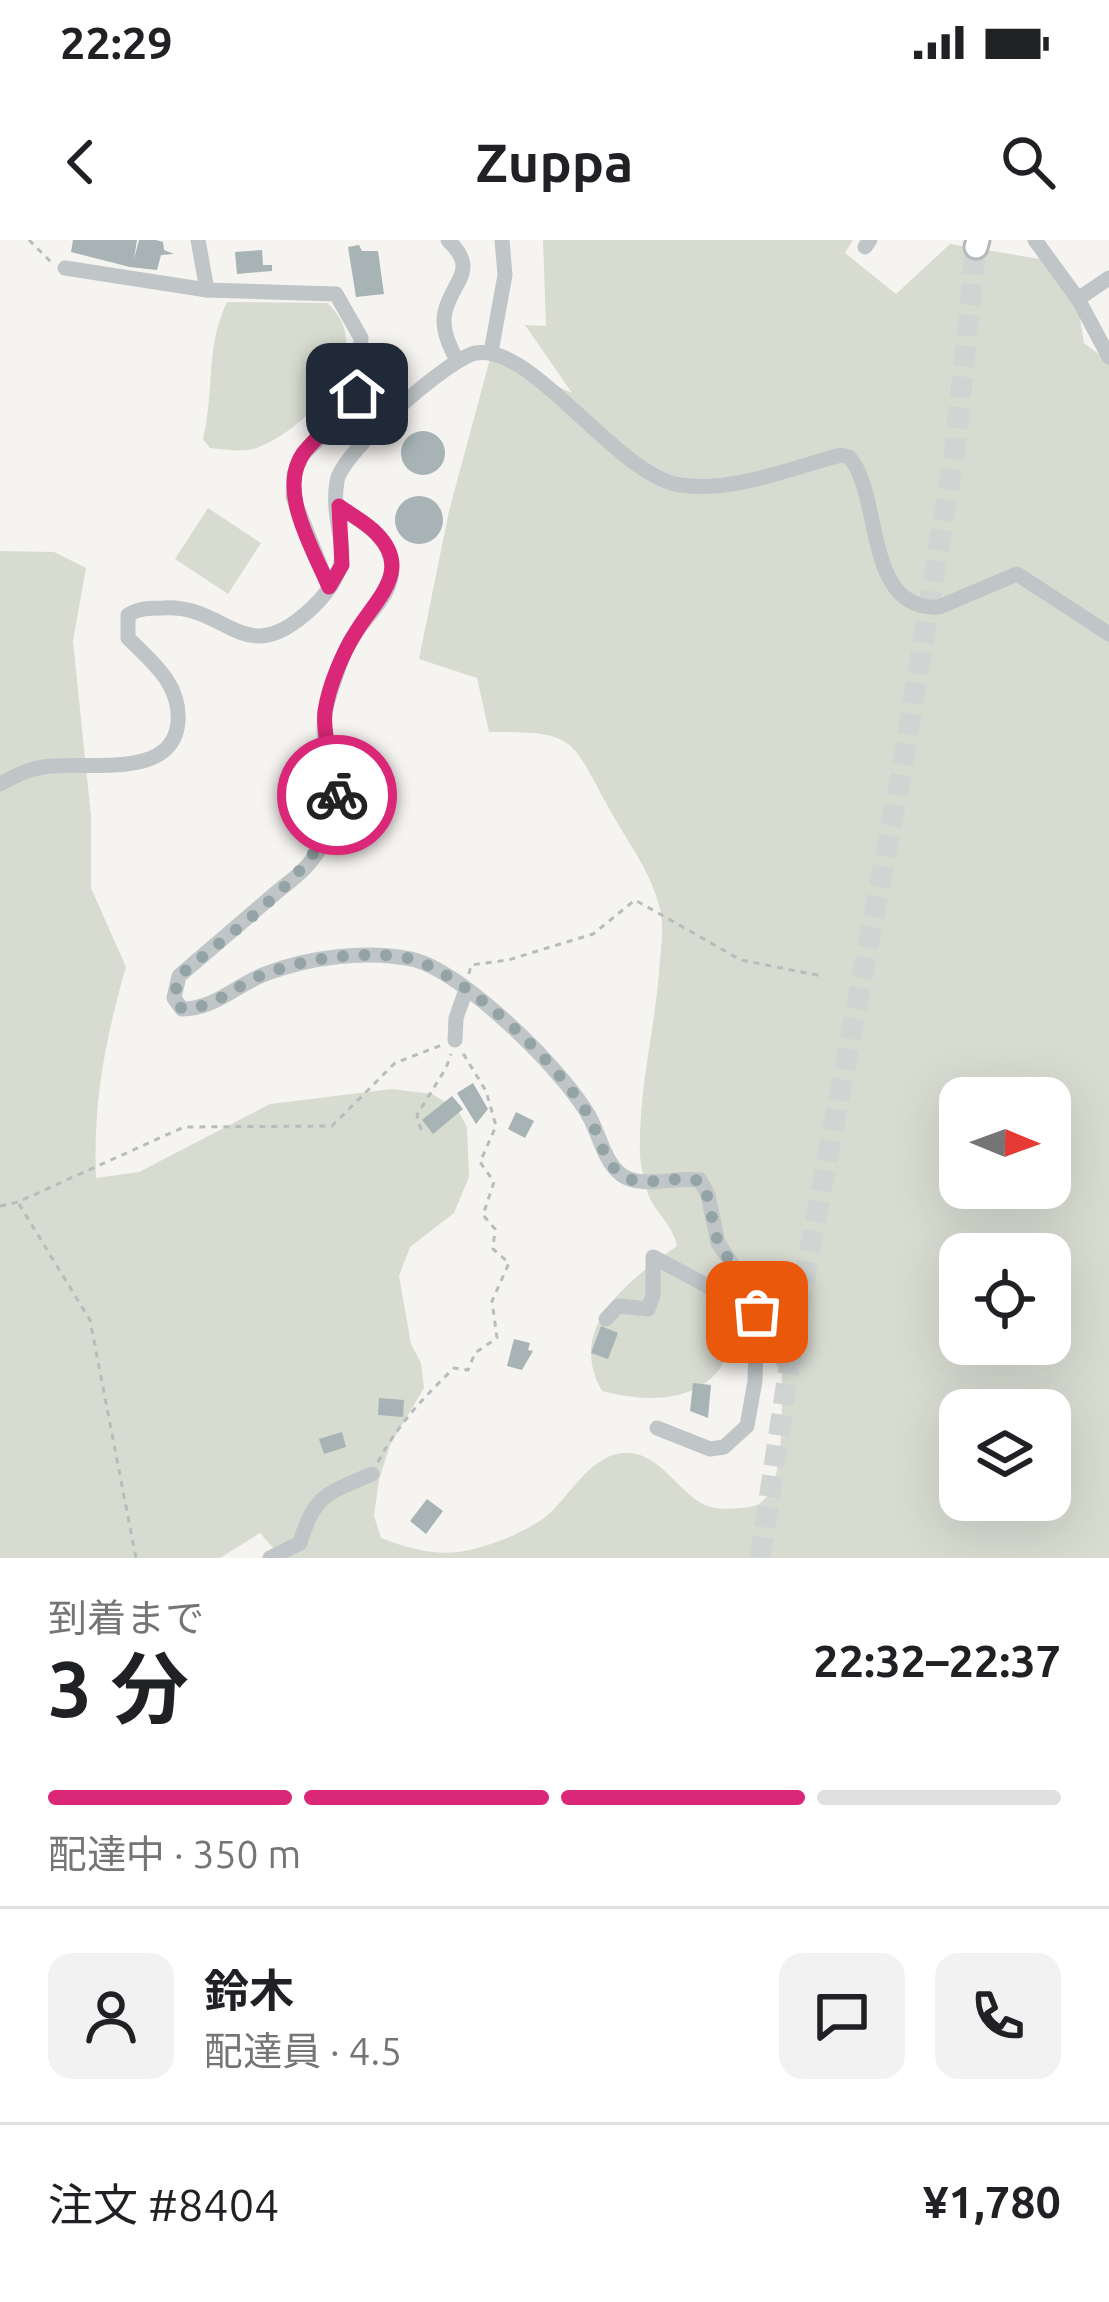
<!DOCTYPE html>
<html lang="ja">
<meta charset="utf-8">
<style>
body{margin:0;font-family:Ubuntu,"Noto Sans JP",sans-serif;background:#f2f2f2;color:#202124;height:100vh;display:flex;flex-direction:column;font-size:45px;white-space:nowrap}
*{box-sizing:border-box;margin:0}
p{font-size:39px;color:#757577}
.icon{flex:none;width:66px;height:66px;fill:none;stroke:currentColor;stroke-width:2;stroke-linecap:round;stroke-linejoin:round}
.map{position:relative;height:1318px;overflow:hidden}
.sheet{display:flex;flex-direction:column;background:#fff;flex:1}
.sheet>*{flex:none}
.needle{width:78px;rotate:91deg}
.tools{position:absolute;left:939px;top:837px;display:grid;gap:24px}
.tools a{display:grid;place-items:center;width:132px;height:132px;border-radius:24px;background:#fff;box-shadow:0 12px 48px #0002;font-size:60px}
.pin{position:absolute;display:grid;place-items:center;width:102px;height:102px;color:#fff;margin:-51px;border-radius:24px;box-shadow:0 6px 18px #0006}
.courier{position:absolute;display:grid;place-items:center;width:120px;height:120px;margin:-60px;border:9px solid #db2777;border-radius:50%;background:#fff;color:#222;box-shadow:0 3px 15px #0007}
.head em{font-style:normal;font-weight:700}
.head div{display:flex;flex-direction:column-reverse}
.head{display:flex;align-items:center;justify-content:space-between;height:204px;padding:0 48px}
h1{font-size:78px;font-weight:700;line-height:90px}
.bar{display:grid;grid-template-columns:repeat(4,1fr);gap:18px 12px;align-content:center;height:144px;padding:0 48px}
.bar i{height:15px;border-radius:9px;background:#e0e0e0}
.bar .selected{background:#db2777}
.bar p{grid-column:span 4}
.line{display:flex;align-items:center;gap:30px;padding:0 48px;border-top:3px solid #e0e0e0}
.line div{flex:1}
.round{display:grid;place-items:center;flex:none;width:126px;height:126px;border-radius:24px;background:#f2f2f2}
.status{display:flex;justify-content:space-between;align-items:center;height:84px;padding:0 60px;background:#fff;direction:ltr}
.status svg{height:33px;fill:currentColor}
header{display:flex;justify-content:space-between;align-items:center;height:156px;padding:0 48px;background:#fff;font-size:54px;font-weight:700}
.map>svg:first-child{display:block}
.green{fill:#d7dbd0;fill-rule:evenodd}
.building{fill:#a7b3b5}
.lines{fill:none;stroke-linecap:round;stroke-linejoin:round}
.highway-tunnel{stroke:#d0d5d4;stroke-width:21;stroke-dasharray:21 10;stroke-linecap:butt}
.highway-casing{stroke:#b3b8ba;stroke-width:27}
.path{stroke:#b7bcbd;stroke-width:3;stroke-dasharray:6 6;stroke-linecap:butt}
.minor{stroke:#c0c6c8;stroke-width:15}
.highway{stroke:#fff;stroke-width:21}
.done{stroke:#94a4a6;stroke-width:12;stroke-dasharray:0 21.6}
.route{stroke:#db2777;stroke-width:15}
</style>
<div class="status"><b>22:29</b><svg viewBox="0 0 49 12"><path d="M0 12V9h3v3zM5 12V6h3v6zM10 12V3h3v9zM15 12V0h3v12zM26 1h20v11H26zM47 4h2v5h-2z"/></svg></div>
<header><svg class="icon" aria-label="back" viewBox="0 0 24 24"><path d="M15 5l-7 7 7 7"/></svg>Zuppa<svg class="icon" aria-label="search" viewBox="0 0 24 24"><circle cx="10" cy="10" r="6"/><path d="M15 15l6 6"/></svg></header>
<div class="map">
<svg width="1109" height="1318" viewBox="0 0 1109 1318">
<rect width="100%" height="100%" fill="#f6f4f1"/>
<!-- green -->
<g class="green">
<path d="M543 0H853L845 13 896 54 950 4 1046 20 1077 60 1084 103 1109 122V1318H282L260 1293 220 1318H0V311L54 312 86 328 73 401 91 576V648L126 727C105 800 93 862 96 938L139 932 270 864 392 849 432 854 457 869 467 887 469 937 454 973 410 1007 399 1036 411 1104 421 1123 424 1148 390 1205 379 1240 374 1276 381 1298C434 1318 459 1318 512 1296 525 1289 540 1283 551 1272 573 1251 595 1210 630 1213 662 1216 679 1253 705 1265 716 1270 730 1269 742 1268 748 1267 754 1267 759 1264 787 1247 781 1161 782 1131L761 1108 729 1111C710 1163 650 1164 602 1151 565 1086 630 1040 677 1006 673 986 659 976 650 959 645 947 641 927 640 915 638 854 654 793 659 733 660 712 665 689 660 669 651 632 629 604 611 572 570 499 579 491 489 492L477 438 419 419 449 271 491 115 572 153 525 85 546 86ZM960 858H1050V948H960ZM960 1014H1050V1104H960ZM960 1170H1050V1260H960Z"/>
<path d="M227 62 327 63C382 111 307 189 257 208 243 213 224 209 210 208L203 199C215 149 205 108 227 62Z"/>
<path d="M208 268 261 303 228 354 175 319Z"/>
</g>
<!-- building -->
<g class="building">
<path d="M73 0H137L134 19 139 0H156L163 2 164 10 174 14 161 15 157 30 130 27 71 12Z"/>
<path d="M359 5 362 11H378L384 54 356 57 348 7Z"/>
<path d="M262 10 263 25H272V31L237 34 235 12Z"/>
<circle cx="423" cy="213" r="22"/>
<circle cx="419" cy="280" r="24"/>
<path d="M473 843 488 869 476 884 457 853Z"/>
<path d="M452 856 463 869 433 894 422 880Z"/>
<path d="M516 872 534 881 525 898 508 889Z"/>
<path d="M601 1086 618 1093 608 1119 591 1113Z"/>
<path d="M514 1099 530 1103 528 1110 533 1111 522 1130 507 1126Z"/>
<path d="M693 1143 711 1145 708 1178 690 1171Z"/>
<path d="M379 1158 404 1160 403 1177 378 1175Z"/>
<path d="M342 1192 346 1207 324 1214 319 1199Z"/>
<path d="M427 1259 443 1271 426 1294 410 1281Z"/>
</g>
<g class="lines">
<!-- highway-tunnel -->
<path class="highway-tunnel" d="M760 1318 796 1082 903 524 955 209 976 7"/>
<defs>
<path id="highway" d="M976 7 978 0"/>
</defs>
<!-- highway casing -->
<use href="#highway" class="highway-casing"/>
<!-- path -->
<g class="path">
<path d="M29 0 53 24"/>
<path d="M469 734 471 725 508 720 593 694 635 660 741 720 822 736"/>
<path d="M421 890 417 875 446 828 451 814"/>
<path d="M19 964 90 1080 136 1318"/>
<path d="M0 966 18 962 184 887 332 886 395 823 442 805"/>
<path d="M378 1222C397 1185 425 1156 454 1128L468 1130 475 1113 497 1098 492 1061 509 1023 493 1009 495 989 483 975 494 942 480 922 496 886 486 851 461 810"/>
</g>
<!-- minor -->
<g class="minor">
<path d="M198 0 207 50"/>
<path d="M448 0C480 31 452 41 445 72 441 90 450 106 457 121"/>
<path d="M1035 0 1078 59 1109 117"/>
<path d="M865 7 870 0"/>
<path d="M65 28 207 50 336 54 361 98 357 155 335 184 303 214 294 234 293 257 329 347"/>
<path d="M1078 59 1109 38"/>
<path d="M491 112 505 35 502 0"/>
<path d="M339 266C359 281 390 296 392 325 394 357 363 377 349 403 340 421 333 444 327 464 311 525 366 552 311 621 301 635 283 646 270 658 240 684 209 710 179 736L174 758 182 769C215 769 236 745 265 734 309 717 365 710 411 719 461 729 564 831 589 876 600 895 605 928 627 938 646 947 678 937 700 940L708 955 718 1003 747 1046 757 1072 755 1141 747 1186 724 1207 710 1209 657 1188"/>
<path d="M0 544C14 537 27 529 43 527 83 520 173 542 178 482 181 444 152 422 128 398V375C139 368 150 368 163 368 230 364 243 433 312 368 366 316 328 296 337 241 342 212 448 118 476 113 533 103 616 235 680 245 732 253 791 228 841 215L849 217C883 254 863 372 939 367L1017 334 1109 394"/>
<path d="M455 800 456 778 466 750"/>
<path d="M606 1079 618 1066 648 1069 653 1055V1017L708 1046 740 1078 759 1087"/>
<path d="M270 1318 300 1303C314 1254 328 1253 372 1234"/>
</g>
<!-- highway -->
<use href="#highway" class="highway"/>
</g>
<g class="lines">
<!-- done -->
<path class="done" d="M337 555C335 623 229 693 179 736L174 758 182 769C215 769 235 745 265 734 298 721 337 715 373 715 386 715 406 716 418 721 474 743 556 822 587 873 599 892 603 924 623 936 647 950 680 931 704 943L718 1003 747 1046 757 1072"/>
<!-- route -->
<path class="route" d="M337 555C337 526 322 501 325 471 329 446 342 414 356 392 375 360 413 331 377 294 367 283 351 275 339 266L342 325 329 347C314 310 275 249 305 211 322 191 341 176 357 154"/>
</g>
</svg>
<div class="tools">
<a><svg class="needle" viewBox="-14 -14 28 28"><path d="M0-13l5 13h-10z" fill="#e53935"/><path d="M0 13l5-13h-10z" fill="#757577"/></svg></a>
<a><svg class="icon" aria-label="locate" viewBox="0 0 24 24"><circle cx="12" cy="12" r="6"/><path d="M12 2v4M12 18v4M2 12h4M18 12h4"/></svg></a>
<a><svg class="icon" aria-label="layers" viewBox="0 0 24 24"><path d="M12 4l9 5-9 5-9-5zM3 14l9 5 9-5"/></svg></a>
</div>
<div class="pin" style="left:757px;top:1072px;background:#ea580c"><svg class="icon" aria-label="bag" viewBox="0 0 24 24"><path d="M5 8h14l-1 12H6zM9 8a3 3 0 0 1 6 0"/></svg></div>
<div class="pin" style="left:357px;top:154px;background:#1f2937"><svg class="icon" aria-label="home" viewBox="0 0 24 24"><path d="M3 11l9-7 9 7M6 9v11h12V9"/></svg></div>
<div class="courier" style="left:337px;top:555px"><svg class="icon" aria-label="bike" viewBox="0 0 24 24"><circle cx="6" cy="16" r="4"/><circle cx="18" cy="16" r="4"/><path d="M6 16l4-8h5l3 8M10 8l3 8H6M13 5h3"/></svg></div>
</div>
<section class="sheet">
<div class="head"><div><h1>3 分</h1><p>到着まで</p></div><em>22:32–22:37</em></div>
<div class="bar"><i class="selected"></i><i class="selected"></i><i class="selected"></i><i></i><p>配達中 · 350 m</p></div>
<div class="line" style="height:216px"><a class="round"><svg class="icon" aria-label="person" viewBox="0 0 24 24"><circle cx="12" cy="8" r="4"/><path d="M4 21q1-7 8-7t8 7"/></svg></a><div><b>鈴木</b><p>配達員 · 4.5</p></div><a class="round"><svg class="icon" aria-label="chat" viewBox="0 0 24 24"><path d="M4 5h16v11H9l-5 4z"/></svg></a><a class="round"><svg class="icon" aria-label="phone" viewBox="0 0 24 24"><path d="M5 4h4l2 5-3 2q2 4 5 5l2-3 5 2v4C11 20 4 13 5 4z"/></svg></a></div>
<div class="line" style="height:156px"><div>注文 #8404</div><b>¥1,780</b></div>
</section>
